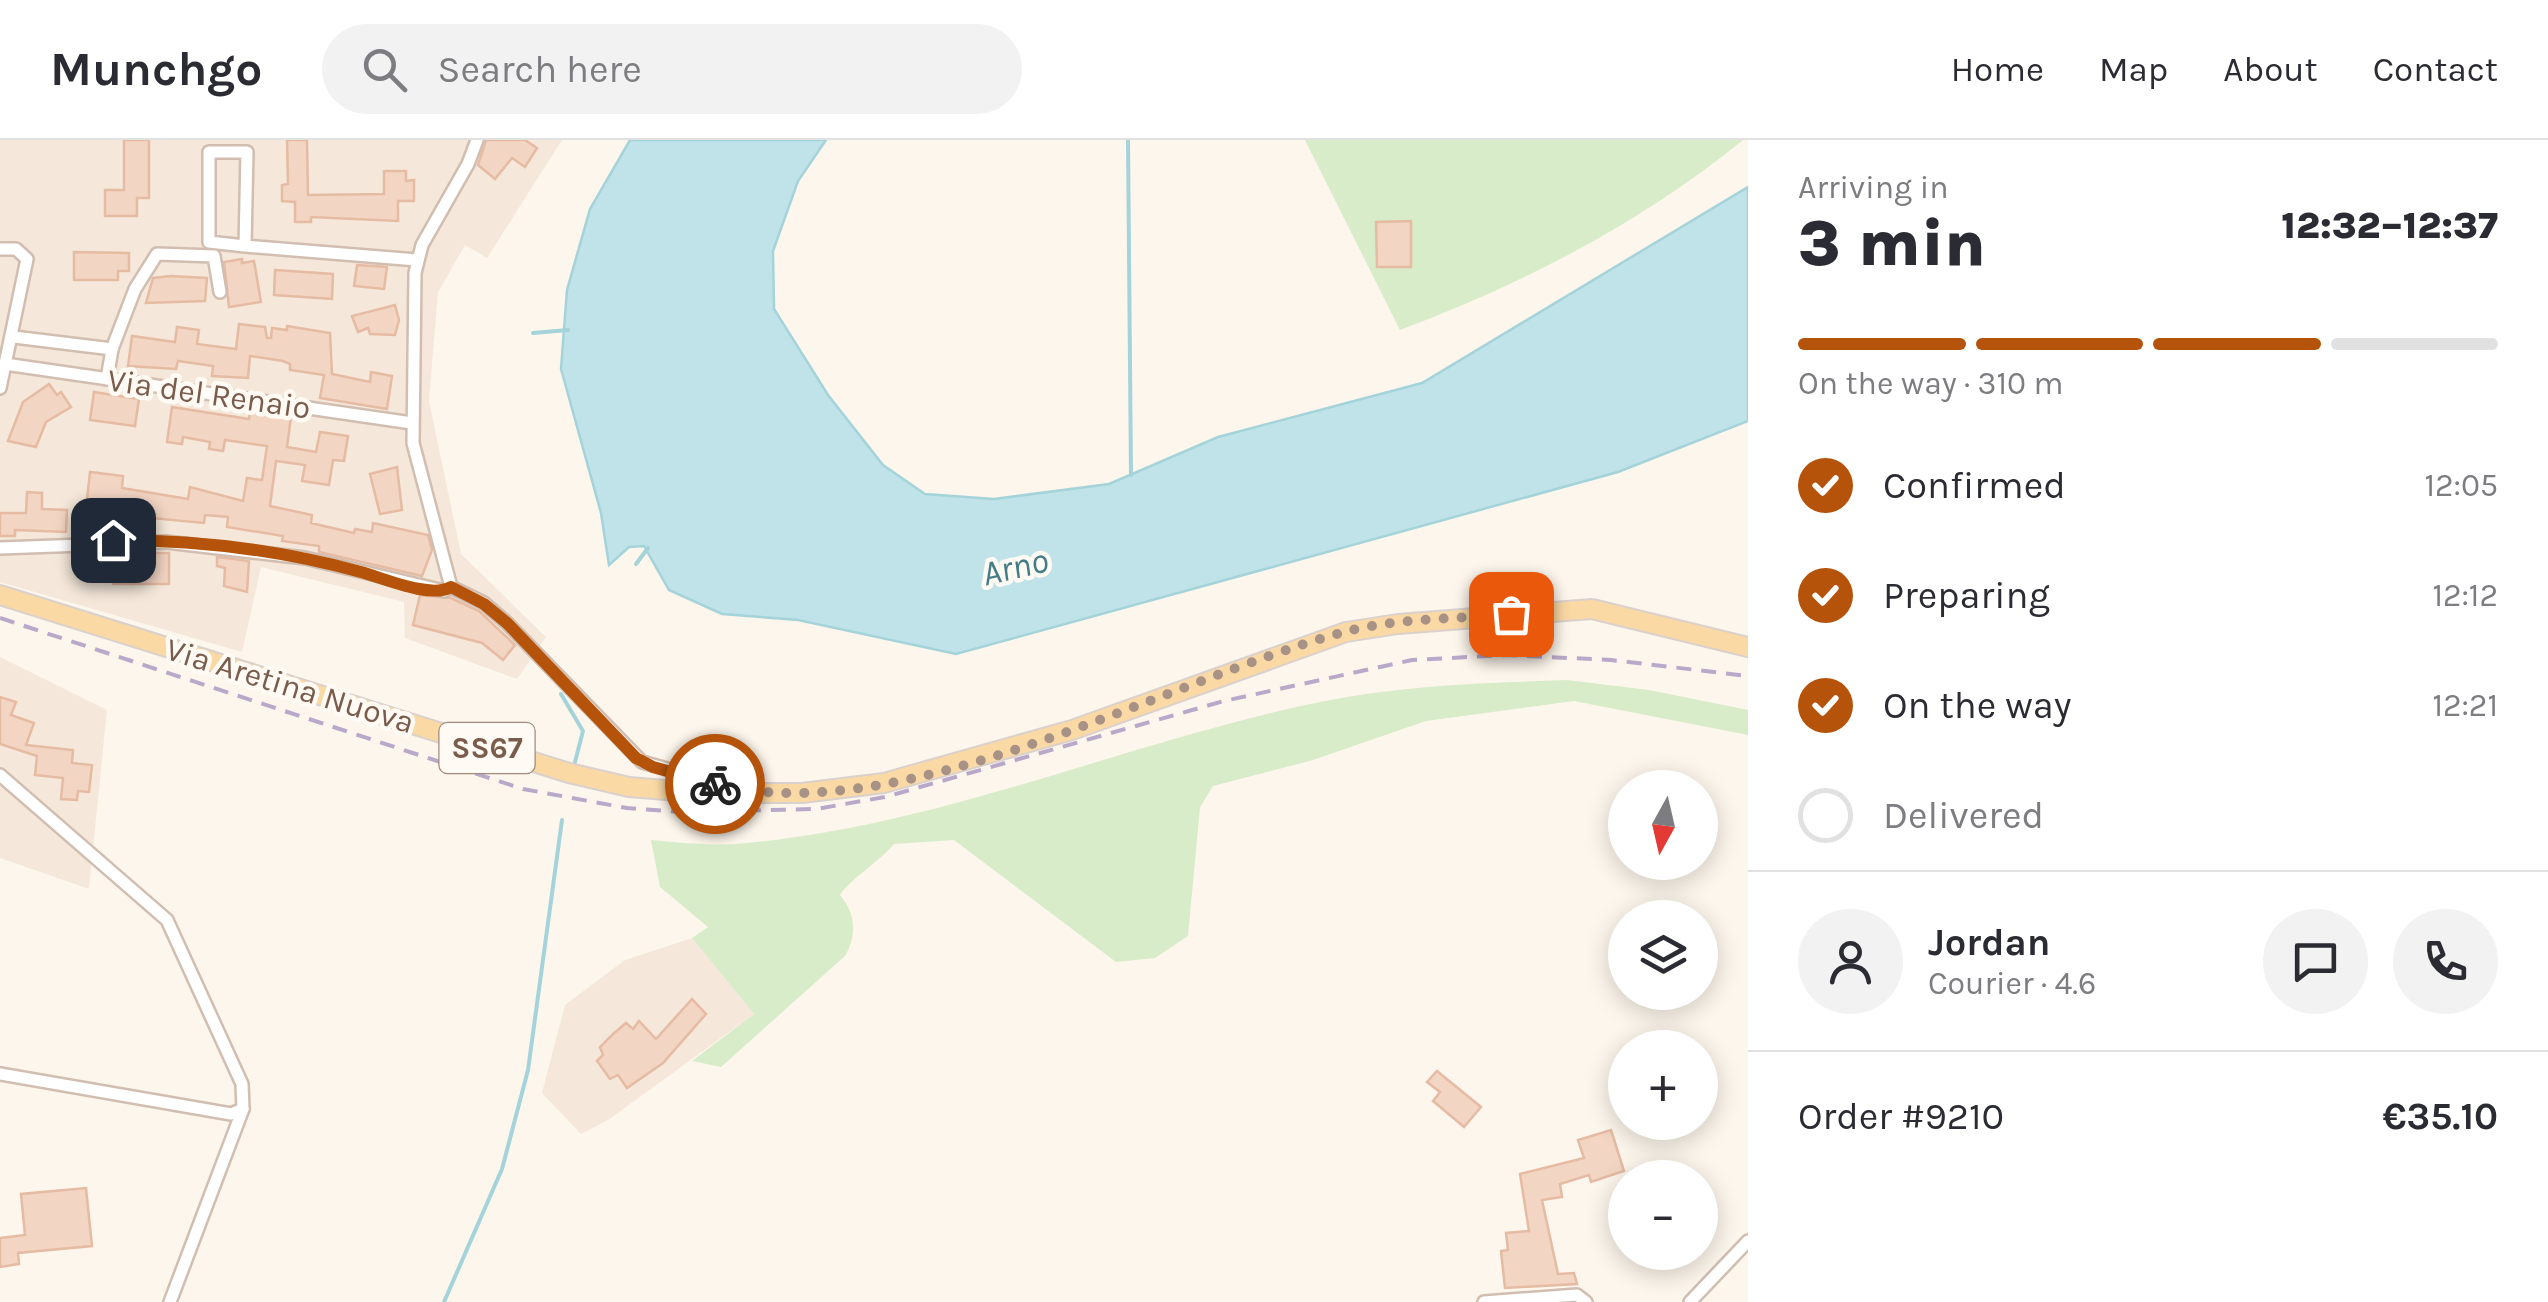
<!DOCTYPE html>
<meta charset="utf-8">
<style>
body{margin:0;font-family:Karla,sans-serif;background:#f2f2f3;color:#2b2b33;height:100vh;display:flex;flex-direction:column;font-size:38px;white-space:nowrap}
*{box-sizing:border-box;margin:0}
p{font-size:32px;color:#7c7c81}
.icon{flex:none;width:55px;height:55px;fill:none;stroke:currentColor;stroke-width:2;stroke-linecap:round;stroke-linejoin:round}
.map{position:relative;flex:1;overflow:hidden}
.panel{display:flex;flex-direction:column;background:#fff;width:800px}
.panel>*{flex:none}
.needle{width:65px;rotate:188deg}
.fabs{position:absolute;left:1608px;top:630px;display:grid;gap:20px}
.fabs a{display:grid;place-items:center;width:110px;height:110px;border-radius:50%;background:#fff;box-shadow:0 5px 25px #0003;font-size:50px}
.pin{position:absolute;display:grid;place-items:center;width:85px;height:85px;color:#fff;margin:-42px;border-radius:20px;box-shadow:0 5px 15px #0006}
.courier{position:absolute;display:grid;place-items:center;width:100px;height:100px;margin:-50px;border:8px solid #b45309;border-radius:50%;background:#fff;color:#222;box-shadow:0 2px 12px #0007}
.headline em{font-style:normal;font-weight:800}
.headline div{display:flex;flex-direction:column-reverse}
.headline{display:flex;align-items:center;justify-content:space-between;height:170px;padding:0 50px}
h1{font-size:65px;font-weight:800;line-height:75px}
.bar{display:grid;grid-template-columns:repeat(4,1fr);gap:15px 10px;align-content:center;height:120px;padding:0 50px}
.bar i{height:12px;border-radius:8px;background:#e1e1e2}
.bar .on{background:#b45309}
.bar p{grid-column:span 4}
.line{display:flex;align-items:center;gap:25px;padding:0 50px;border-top:2px solid #e1e1e2}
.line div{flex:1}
.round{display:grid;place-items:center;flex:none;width:105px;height:105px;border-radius:52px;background:#f2f2f3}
ol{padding:0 50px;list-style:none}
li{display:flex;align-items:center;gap:30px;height:110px}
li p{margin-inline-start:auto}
li .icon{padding:10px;border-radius:50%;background:#b45309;color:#fff;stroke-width:4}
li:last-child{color:#7c7c81}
li i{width:55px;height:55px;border:5px solid #e1e1e2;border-radius:50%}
header{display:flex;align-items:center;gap:60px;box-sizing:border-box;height:140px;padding:0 50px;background:#fff;border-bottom:2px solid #e1e1e2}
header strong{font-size:48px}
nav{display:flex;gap:55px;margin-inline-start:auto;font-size:35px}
.search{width:700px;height:90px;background:#f2f2f3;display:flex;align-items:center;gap:25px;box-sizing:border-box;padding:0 35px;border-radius:55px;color:#7c7c81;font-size:38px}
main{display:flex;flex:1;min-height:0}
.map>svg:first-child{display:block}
.residential{fill:#f5e8da}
.green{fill:#d8ecc9}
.water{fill:#bfe3e8;stroke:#a5d3da;stroke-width:2.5}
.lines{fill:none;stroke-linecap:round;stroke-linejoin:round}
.stream{stroke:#a5d3da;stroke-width:4}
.building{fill:#f3d5c3;stroke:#e6bba3;stroke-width:2.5}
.street-casing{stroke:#d1beb0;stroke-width:16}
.primary-casing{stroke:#dad1cd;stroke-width:22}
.street{stroke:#fff;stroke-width:11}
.primary{stroke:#fbd9a5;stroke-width:18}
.rail{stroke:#b9a8c9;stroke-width:4;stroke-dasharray:15 10;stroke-linecap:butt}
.done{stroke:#a89285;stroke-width:10;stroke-dasharray:0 18}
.route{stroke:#b45309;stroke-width:12}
.labels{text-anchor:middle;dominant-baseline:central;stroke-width:9;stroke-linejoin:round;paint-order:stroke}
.shield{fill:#fffaf3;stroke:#a28b7f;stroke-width:2.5}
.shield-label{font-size:30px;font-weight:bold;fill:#7a5c4d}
.street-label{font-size:32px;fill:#7a5c4d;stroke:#fffaf3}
.water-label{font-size:35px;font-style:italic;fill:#437c86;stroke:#fffaf3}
</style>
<header>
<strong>Munchgo</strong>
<div class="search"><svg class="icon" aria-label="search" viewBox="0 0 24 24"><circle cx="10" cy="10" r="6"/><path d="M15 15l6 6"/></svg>Search here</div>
<nav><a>Home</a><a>Map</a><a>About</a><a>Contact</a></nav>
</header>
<main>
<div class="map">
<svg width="1748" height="1162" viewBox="0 0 1748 1162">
<rect width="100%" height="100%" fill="#fdf6ec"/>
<!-- residential -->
<g class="residential">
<path d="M0 0H562L487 118 465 105 438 152 429 261 461 414 546 497 517 539 405 498 404 462 261 427 242 512 0 442Z"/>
<path d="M0 517 107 570 89 749 0 718Z"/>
<path d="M692 798 754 874 608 980 581 994 542 953 565 865 625 820Z"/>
</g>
<!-- green -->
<g class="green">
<path d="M1305 0H1743C1643 82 1521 145 1400 190Z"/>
<path d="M1567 540 1649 550 1748 570V595L1574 561 1426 581 1313 620 1213 646 1200 667 1188 796 1155 818 1116 822 954 700 894 704C881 720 847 742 840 755 856 774 857 796 845 816L721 927 692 921 754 874 692 798 708 787 660 747 651 700C678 702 707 706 735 704 939 688 1126 601 1325 561 1405 545 1486 543 1567 540Z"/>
</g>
<!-- water -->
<path class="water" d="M630 0H826L798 41 773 111 774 169 828 255 883 325 925 354 994 359 1109 344 1218 297 1422 243 1748 47V281L1618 332 956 514 798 480 722 474 669 450 644 406 629 407 609 425 601 373 561 229 567 150 590 69Z"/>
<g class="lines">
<!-- stream -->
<g class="stream">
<path d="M1128 0 1131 335"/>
<path d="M533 193 568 190"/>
<path d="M636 424 648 408"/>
<path d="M561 554 583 591 575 622"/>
<path d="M444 1162 502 1029 528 930 562 680"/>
</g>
</g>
<!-- building -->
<g class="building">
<path d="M124 0H149V58H137V76H105V50H124Z"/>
<path d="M287 0H307L308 55 384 54V31H406V41L414 40V61H398V81L311 77V82H295V62L282 61V45L288 44Z"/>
<path d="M486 0H525L537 8 525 27 512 18 495 39 478 25Z"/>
<path d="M1411 81V127H1377L1376 82Z"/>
<path d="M74 112 129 113V131H118V140H74Z"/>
<path d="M242 119V123L254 121 261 162 229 167 224 122Z"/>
<path d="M357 125 387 127 384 149 354 146Z"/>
<path d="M275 130 333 134 332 159 274 155Z"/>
<path d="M171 136 207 138 205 161 146 163 153 138Z"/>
<path d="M395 165 399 180 395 195 370 194 368 188 358 192 352 176Z"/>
<path d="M239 184 265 187 267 198H271L272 188 287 190V186L330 193 332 234 370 242 371 232 392 236 387 269 320 258 324 235 290 230V224L283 221 250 216 248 238 212 236 213 226 178 221 176 229 128 226 132 196 175 202 177 187 199 190 197 204 236 209Z"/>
<path d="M49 244 57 255 61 252 71 267 46 282 36 307 8 301 23 262Z"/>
<path d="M94 252 139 259 135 286 90 280Z"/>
<path d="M172 267 249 279 250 270 291 277 287 307 316 312 320 292 348 296 344 321 333 320 329 345 302 341 305 325 276 321 270 366 312 375 311 383 354 393 355 389 372 392 373 383 428 395 432 410 422 436 319 412V406L282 401 283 396 227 387 228 377 205 375 204 383 119 375 118 382 85 378 90 332 123 336 122 348 188 359 190 347 243 361 247 338 262 340 267 306 225 300 223 311 209 309 210 302 183 297 182 304 167 302Z"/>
<path d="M397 327 402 370 380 374 370 334Z"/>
<path d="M27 352 42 353V369L67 370 66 392 15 390V396H0V373H26Z"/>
<path d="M112 413H169V444H113Z"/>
<path d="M217 417 249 421 247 452 224 446 225 428 217 426Z"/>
<path d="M420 455 451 458 479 471 515 505 503 520 482 503 413 485Z"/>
<path d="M0 557 16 562 11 575 34 583 26 605 73 610 72 623 92 625 89 652 78 651 77 660 61 659 63 638 35 635 37 616 0 604Z"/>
<path d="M692 859 706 874 663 923 627 948 618 935 610 939 597 921 603 915 600 907 613 894 626 883 633 889 639 881 656 899Z"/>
<path d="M1437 931 1481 967 1464 987 1433 961 1440 952 1427 942Z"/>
<path d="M1611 990 1624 1031 1591 1042 1589 1035 1560 1044 1562 1057 1542 1060 1558 1134 1574 1133 1577 1144 1505 1148 1501 1111 1508 1110 1506 1093 1529 1091 1520 1034 1584 1018 1578 1000Z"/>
<path d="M86 1048 92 1106 18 1113 19 1124 0 1127V1098L25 1095 21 1054Z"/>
</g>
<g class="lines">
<defs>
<g id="street">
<path d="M245 106 209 102V12H247L245 106 417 120"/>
<path d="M0 109H16L27 119 0 248"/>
<path d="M14 197 112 209 107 239"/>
<path d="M112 209 135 149 157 114 214 116 220 152"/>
<path d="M5 224 412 283"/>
<path d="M0 408 166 402 305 418 444 451 451 447 484 463 507 483 642 622 731 647"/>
<path d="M451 447 413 303 415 133 422 105 468 24 477 0"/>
<path d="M0 635 167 780 242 944 243 969 170 1162"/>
<path d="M0 934 231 974 243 969"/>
<path d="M1484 1162 1577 1155 1586 1162"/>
<path d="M1690 1162 1748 1101"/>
</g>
<path id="primary" d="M0 455 569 633 629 647 703 653H802L884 643 1072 590 1346 492 1398 484 1592 469 1748 507"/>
</defs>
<!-- street casing -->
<use href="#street" class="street-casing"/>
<!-- primary casing -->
<use href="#primary" class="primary-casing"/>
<!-- street -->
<use href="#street" class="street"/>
<!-- primary -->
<use href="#primary" class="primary"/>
<!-- rail -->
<path class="rail" d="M0 478 523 649 627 668 679 672 816 669 885 657 1224 561 1412 520 1507 515 1611 520 1748 536"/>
</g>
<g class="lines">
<!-- done -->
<path class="done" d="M715 644C902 691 1162 542 1344 492 1397 478 1457 479 1511 474"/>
<!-- route -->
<path class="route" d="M113 400C196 400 281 410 361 432 383 438 431 459 451 447L484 464 507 483 636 618 653 627 715 644"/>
</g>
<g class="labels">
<!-- shield labels -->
<rect class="shield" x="439.5" y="583" width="95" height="50" rx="8"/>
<g class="shield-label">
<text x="487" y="608">SS67</text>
</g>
<!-- street labels -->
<g class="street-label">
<text transform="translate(209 254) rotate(8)">Via del Renaio</text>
<text transform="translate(290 546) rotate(17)">Via Aretina Nuova</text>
</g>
<!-- water labels -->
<g class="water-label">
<text transform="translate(1015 427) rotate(-13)">Arno</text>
</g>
</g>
</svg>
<div class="fabs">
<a><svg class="needle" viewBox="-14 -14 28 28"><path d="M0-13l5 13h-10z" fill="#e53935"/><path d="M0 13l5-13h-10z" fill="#7c7c81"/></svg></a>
<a><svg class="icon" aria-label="layers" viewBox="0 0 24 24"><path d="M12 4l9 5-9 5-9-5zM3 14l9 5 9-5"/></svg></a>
<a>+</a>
<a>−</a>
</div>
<div class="pin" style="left:1511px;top:474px;background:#ea580c"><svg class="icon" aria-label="bag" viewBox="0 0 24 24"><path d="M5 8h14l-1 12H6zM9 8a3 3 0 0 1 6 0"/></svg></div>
<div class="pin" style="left:113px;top:400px;background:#1f2937"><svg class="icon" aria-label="home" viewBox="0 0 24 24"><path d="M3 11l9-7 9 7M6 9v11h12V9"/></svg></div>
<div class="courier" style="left:715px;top:644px"><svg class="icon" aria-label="bike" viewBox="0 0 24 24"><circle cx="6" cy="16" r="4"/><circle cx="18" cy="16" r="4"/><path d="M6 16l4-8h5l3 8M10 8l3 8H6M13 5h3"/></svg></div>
</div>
<section class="panel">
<div class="headline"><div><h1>3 min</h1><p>Arriving in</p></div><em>12:32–12:37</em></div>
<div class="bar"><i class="on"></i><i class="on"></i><i class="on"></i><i></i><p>On the way · 310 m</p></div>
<ol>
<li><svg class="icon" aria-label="check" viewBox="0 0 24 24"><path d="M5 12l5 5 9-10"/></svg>Confirmed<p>12:05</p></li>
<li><svg class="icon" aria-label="check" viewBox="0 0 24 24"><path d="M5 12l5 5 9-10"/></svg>Preparing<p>12:12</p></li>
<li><svg class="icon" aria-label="check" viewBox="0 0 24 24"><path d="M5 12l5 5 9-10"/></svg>On the way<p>12:21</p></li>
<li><i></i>Delivered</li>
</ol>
<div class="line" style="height:180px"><a class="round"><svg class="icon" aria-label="person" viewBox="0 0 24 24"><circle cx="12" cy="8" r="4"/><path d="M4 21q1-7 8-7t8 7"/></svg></a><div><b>Jordan</b><p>Courier · 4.6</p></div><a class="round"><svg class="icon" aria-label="chat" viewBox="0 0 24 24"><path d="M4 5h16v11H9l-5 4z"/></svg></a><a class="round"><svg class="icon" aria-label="phone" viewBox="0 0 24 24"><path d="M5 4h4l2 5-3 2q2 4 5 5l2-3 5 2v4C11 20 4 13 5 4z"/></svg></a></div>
<div class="line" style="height:130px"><div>Order #9210</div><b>€35.10</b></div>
</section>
</main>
